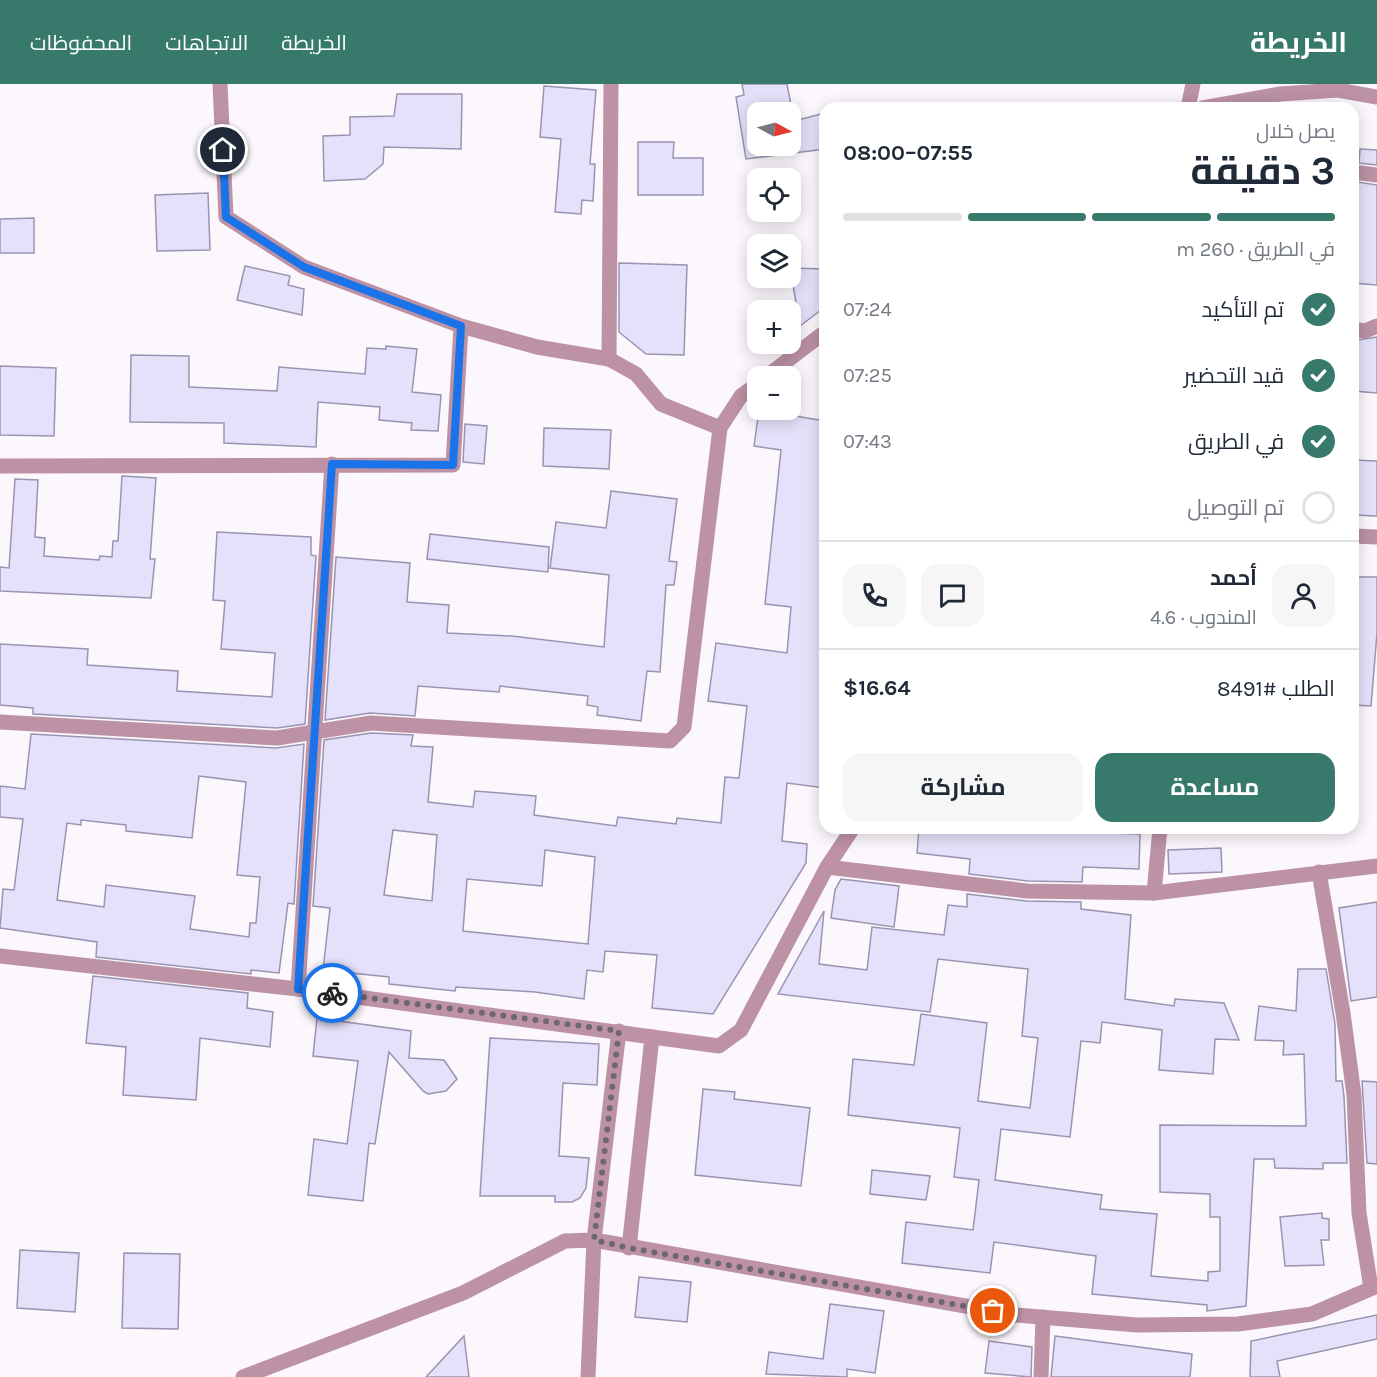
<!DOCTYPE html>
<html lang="ar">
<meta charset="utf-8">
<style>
body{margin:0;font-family:Karla,Cairo,sans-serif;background:#f6f6f7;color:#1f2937;direction:rtl;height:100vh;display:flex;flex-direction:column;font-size:22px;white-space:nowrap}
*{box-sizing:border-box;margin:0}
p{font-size:20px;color:#747a83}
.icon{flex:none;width:33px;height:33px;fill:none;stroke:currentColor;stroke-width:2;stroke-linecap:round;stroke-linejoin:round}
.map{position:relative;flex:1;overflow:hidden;direction:ltr}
.drawer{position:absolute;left:819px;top:18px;width:540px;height:732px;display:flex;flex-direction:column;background:#fff;border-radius:18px;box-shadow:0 3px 15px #0003;direction:rtl}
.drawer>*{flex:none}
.needle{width:39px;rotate:97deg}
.fabs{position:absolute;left:747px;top:18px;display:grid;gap:12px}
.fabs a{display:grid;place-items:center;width:54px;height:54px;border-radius:12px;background:#fff;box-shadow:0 3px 15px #0003;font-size:30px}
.pin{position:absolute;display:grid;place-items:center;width:51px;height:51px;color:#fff;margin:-26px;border:3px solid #fff;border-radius:50%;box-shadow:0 2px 6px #0007}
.courier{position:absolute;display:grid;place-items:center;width:60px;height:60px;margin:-30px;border:4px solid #1a73e8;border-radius:50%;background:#fff;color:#222;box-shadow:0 2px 8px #0007}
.headline em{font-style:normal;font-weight:700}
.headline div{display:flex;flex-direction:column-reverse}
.headline{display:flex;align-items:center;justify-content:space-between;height:102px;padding:0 24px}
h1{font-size:39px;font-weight:700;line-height:45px}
.bar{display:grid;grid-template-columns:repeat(4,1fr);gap:9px 6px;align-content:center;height:72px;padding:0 24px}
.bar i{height:8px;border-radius:4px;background:#e0e1e3}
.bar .current{background:#377a6c}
.bar p{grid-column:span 4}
.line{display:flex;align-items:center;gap:15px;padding:0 24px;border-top:2px solid #e0e1e3}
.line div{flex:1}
.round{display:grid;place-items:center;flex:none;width:63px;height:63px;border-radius:18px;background:#f6f6f7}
ol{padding:0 24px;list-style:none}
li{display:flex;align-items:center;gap:18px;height:66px}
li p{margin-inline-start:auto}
li .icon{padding:6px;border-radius:50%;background:#377a6c;color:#fff;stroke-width:4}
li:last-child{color:#747a83}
li i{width:33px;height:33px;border:3px solid #e0e1e3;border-radius:50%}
.action{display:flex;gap:12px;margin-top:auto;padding:12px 24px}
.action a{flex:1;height:69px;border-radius:18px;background:#377a6c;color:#fff;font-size:24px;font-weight:700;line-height:69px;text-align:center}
.action a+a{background:#f6f6f7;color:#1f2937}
header{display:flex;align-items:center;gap:36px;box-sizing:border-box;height:84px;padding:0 30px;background:#377a6c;color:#fff}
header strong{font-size:28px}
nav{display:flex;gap:33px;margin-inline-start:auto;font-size:21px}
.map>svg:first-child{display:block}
.building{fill:#e5e1fa;stroke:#9994b1;stroke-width:1.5;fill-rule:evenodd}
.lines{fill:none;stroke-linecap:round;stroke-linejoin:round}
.minor{stroke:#bc92a4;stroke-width:15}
.done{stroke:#6e6770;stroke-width:6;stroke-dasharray:0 10.8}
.route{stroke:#1a73e8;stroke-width:8}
</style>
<header>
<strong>الخريطة</strong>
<nav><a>الخريطة</a><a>الاتجاهات</a><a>المحفوظات</a></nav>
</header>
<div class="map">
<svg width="1377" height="1293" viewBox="0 0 1377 1293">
<rect width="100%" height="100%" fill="#fcf7fc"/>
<!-- building -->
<g class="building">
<path d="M742 0H787L794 37 825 29V65L746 75 736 13 744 11ZM758 28H790V62H758Z"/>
<path d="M544 2 596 6 590 80H595L593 117 582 116 581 130 555 128 561 55 540 53Z"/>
<path d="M397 10H462L461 65 384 63 383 80 365 95 324 97 323 52 350 51V33L394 32Z"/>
<path d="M638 58H674L673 74H703V111H638Z"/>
<path d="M1360 65 1377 66V81L1359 79Z"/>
<path d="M1357 98 1377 101V201L1353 199V142Z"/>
<path d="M208 109 210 166 157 167 155 111Z"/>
<path d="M34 134V169H0V135Z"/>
<path d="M619 179 687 181 684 271 646 270 619 248Z"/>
<path d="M245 182 290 192 288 201 304 205 302 231 237 216Z"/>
<path d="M790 184 825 185V223L800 242Z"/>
<path d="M1377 253V309L1353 307 1358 256Z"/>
<path d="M386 262 417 265 412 308 441 311 438 347 411 346 412 339 379 336 380 323 318 318 316 363 224 359V339L130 338 131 271 189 272V303L277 307 279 283 365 290 367 264 386 265Z"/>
<path d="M0 282 56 284 54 352 0 351Z"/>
<path d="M759 326 825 337V503L822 528 825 529V704L787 699 782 757 807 760 806 779 713 930 652 924 657 871 605 867 603 888 587 886 584 915 535 908 456 903 455 907 389 900V893L323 886 330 824 313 822 324 656 371 649 413 651 411 662 433 663 428 718 473 723 475 707 536 712 534 731 616 742 618 733 676 740 677 734 721 739 725 693 739 694 747 622 708 617 716 559 787 569 791 523 765 520 781 366 754 362ZM393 746 437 751 432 817 384 811ZM545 766 595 773 588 860 463 847 467 795 542 802Z"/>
<path d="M465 340 487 342 484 380 463 378Z"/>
<path d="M544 344 611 346 609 385 543 382Z"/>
<path d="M1353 376 1377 377V432L1353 431Z"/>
<path d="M122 392 156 394 150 475H155L151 514 0 507V483L9 484 15 395 38 396 35 453 45 454 44 472 99 476 100 472 112 473 113 457H118Z"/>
<path d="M611 407 677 415 669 477 677 478 674 501H666L660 588 647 587 641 637 597 631 598 623 587 621 588 612 500 602 499 608 418 602 415 632 370 629 325 636 336 473 410 479 407 518 449 521 447 549 512 552 604 563 609 491 550 484 556 438 606 444Z"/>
<path d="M217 448 311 453V471L316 472 305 640 277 644 33 630V624L0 621V560L88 565 87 581 178 587 177 607 272 613 275 569 221 565 225 517 213 516Z"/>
<path d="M430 450 549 463 548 488 427 475Z"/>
<path d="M1353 493H1377V549L1371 622 1353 621Z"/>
<path d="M31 650 276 664 304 660 294 820 288 819 279 889 251 886V890L96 873 97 858 0 844 3 805 14 806 23 735 0 733V702L25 705ZM199 692 246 698 237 791 260 793 256 839H250L249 853 190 845 195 812 106 801 104 823 57 816 67 739 81 741V736L126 741V747L192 754Z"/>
<path d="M919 744H1046V747L1140 750 1139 785 1083 783 1082 798 1028 797 969 790 970 775 917 769Z"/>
<path d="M1221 764 1222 788 1169 790 1168 766Z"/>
<path d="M841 795 899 802 894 843 831 834 835 806Z"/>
<path d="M967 810 1027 817 1081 818V825L1131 831 1125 915 1174 922 1175 915 1224 919 1239 956 1215 955 1213 990 1159 986 1162 946 1102 938 1100 959 1081 957 1070 1053 1001 1045 995 1096 1102 1111 1100 1125 1157 1130 1151 1192 1208 1197V1188L1220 1187V1133H1210V1110L1160 1108V1041L1306 1042 1304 970 1283 971 1284 957 1255 956 1259 922 1296 927 1298 885H1326L1335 940 1336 997H1342L1344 1012 1347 1079H1323V1085L1275 1084 1274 1075H1254L1246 1222 1207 1227V1221L1092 1210 1096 1172 994 1158 990 1189 902 1179 906 1138 973 1146 979 1096 954 1093 960 1044 848 1031 853 975 914 981 921 930 987 939 978 1017 1030 1024 1038 954 1022 952 1028 885 938 875 930 928 778 910 824 827 819 880 867 886 872 843 944 851 948 821 967 823Z"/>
<path d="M1377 818V913L1351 917 1339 824Z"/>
<path d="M93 892 248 909 247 924 273 928 270 963 200 954 196 1016 123 1011 126 963 86 959Z"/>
<path d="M317 934 411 947 409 974 444 976 457 995 446 1007 428 1010 423 1007 389 968 375 1060 369 1059 363 1117 308 1111 314 1055 347 1060 358 977 313 972Z"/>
<path d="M490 954 599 960 597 1001 563 999 559 1072 589 1074 586 1104 580 1114 572 1118H555V1112H480Z"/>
<path d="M1362 997 1377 998V1080L1367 1079Z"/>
<path d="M703 1005 735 1008 734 1015 810 1024 801 1102 695 1091Z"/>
<path d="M872 1086 930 1092 926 1116 870 1110Z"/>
<path d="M1322 1129V1134L1329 1135V1156H1321L1324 1181 1285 1182 1280 1133Z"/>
<path d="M20 1166 79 1169 75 1228 17 1224Z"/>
<path d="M124 1169 180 1170 178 1245 122 1244Z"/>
<path d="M639 1193 691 1198 687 1238 635 1233Z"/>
<path d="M830 1220 884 1227 875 1289 847 1285V1293L766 1290 769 1268 823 1275Z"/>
<path d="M1377 1231V1255L1277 1277 1280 1293H1250L1251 1257Z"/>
<path d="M464 1252 469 1293H426Z"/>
<path d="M1055 1252 1192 1270 1190 1293H1051Z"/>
<path d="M989 1257 1032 1263 1031 1293 985 1289Z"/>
</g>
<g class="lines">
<!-- minor -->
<g class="minor">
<path d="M220 0 226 133 304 183 461 242 537 263 609 275"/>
<path d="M611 0 609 275 636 290 661 320 720 344"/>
<path d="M1188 24 1193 0"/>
<path d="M1203 24 1280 10 1338 6 1377 13"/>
<path d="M1353 88 1377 91"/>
<path d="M1353 245 1365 247 1377 242"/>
<path d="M767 292 825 248"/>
<path d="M0 382 453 381 461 242"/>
<path d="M1353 452 1377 453"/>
<path d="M0 638 277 654 371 639 670 657 684 643 720 344 741 312 758 300"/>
<path d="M827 783 1027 807 1154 809 1377 782"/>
<path d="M1319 788 1343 929 1354 1011 1359 1129 1371 1204"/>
<path d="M1154 809 1160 744"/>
<path d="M0 872 298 905 719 962 741 946 827 783 853 744"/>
<path d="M298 905 332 380"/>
<path d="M629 1164 652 953"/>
<path d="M243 1293 463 1209 565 1157 594 1156 1016 1231 1137 1241 1238 1240 1312 1230 1377 1202"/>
<path d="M588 1293 594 1156 619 947"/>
<path d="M1041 1293 1043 1233"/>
</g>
</g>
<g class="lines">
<!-- done -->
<path class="done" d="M332 909 619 947 594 1156 629 1164 993 1227"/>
<!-- route -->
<path class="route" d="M223 66 226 133 304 183 461 242 453 381 332 380 298 905 332 909"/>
</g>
</svg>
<div class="fabs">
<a><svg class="needle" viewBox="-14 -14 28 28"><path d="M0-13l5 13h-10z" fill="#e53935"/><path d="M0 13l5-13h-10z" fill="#747a83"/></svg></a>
<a><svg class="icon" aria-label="locate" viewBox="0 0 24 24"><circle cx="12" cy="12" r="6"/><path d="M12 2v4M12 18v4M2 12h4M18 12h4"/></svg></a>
<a><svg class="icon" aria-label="layers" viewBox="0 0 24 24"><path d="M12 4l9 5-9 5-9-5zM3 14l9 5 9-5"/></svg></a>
<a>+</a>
<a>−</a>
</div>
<div class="pin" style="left:993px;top:1227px;background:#ea580c"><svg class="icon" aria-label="bag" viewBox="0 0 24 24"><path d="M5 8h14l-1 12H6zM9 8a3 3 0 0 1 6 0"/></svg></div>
<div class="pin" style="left:223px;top:66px;background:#1f2937"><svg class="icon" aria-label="home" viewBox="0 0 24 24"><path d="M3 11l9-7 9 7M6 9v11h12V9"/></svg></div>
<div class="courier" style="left:332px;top:909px"><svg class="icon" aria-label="bike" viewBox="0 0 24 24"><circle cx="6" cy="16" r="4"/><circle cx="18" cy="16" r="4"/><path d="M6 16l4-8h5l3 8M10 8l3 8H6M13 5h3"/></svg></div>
<section class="drawer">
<div class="headline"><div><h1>3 دقيقة</h1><p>يصل خلال</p></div><em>07:55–08:00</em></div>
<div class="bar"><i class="current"></i><i class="current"></i><i class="current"></i><i></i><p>في الطريق · 260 m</p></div>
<ol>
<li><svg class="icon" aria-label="check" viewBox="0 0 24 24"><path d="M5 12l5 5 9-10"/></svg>تم التأكيد<p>07:24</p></li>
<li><svg class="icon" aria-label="check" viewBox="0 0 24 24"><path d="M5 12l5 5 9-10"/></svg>قيد التحضير<p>07:25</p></li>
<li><svg class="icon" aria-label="check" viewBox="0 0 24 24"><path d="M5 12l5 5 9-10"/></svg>في الطريق<p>07:43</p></li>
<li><i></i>تم التوصيل</li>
</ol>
<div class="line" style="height:108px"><a class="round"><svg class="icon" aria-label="person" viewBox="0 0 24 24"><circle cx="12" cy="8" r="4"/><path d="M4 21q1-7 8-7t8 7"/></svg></a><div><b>أحمد</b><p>المندوب · 4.6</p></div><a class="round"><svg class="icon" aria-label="chat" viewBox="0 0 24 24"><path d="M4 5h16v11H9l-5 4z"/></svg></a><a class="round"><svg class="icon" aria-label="phone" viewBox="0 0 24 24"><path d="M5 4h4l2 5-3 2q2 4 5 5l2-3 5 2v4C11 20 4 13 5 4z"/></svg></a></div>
<div class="line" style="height:78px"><div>الطلب #8491</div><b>$16.64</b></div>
<div class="action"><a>مساعدة</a><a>مشاركة</a></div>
</section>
</div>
